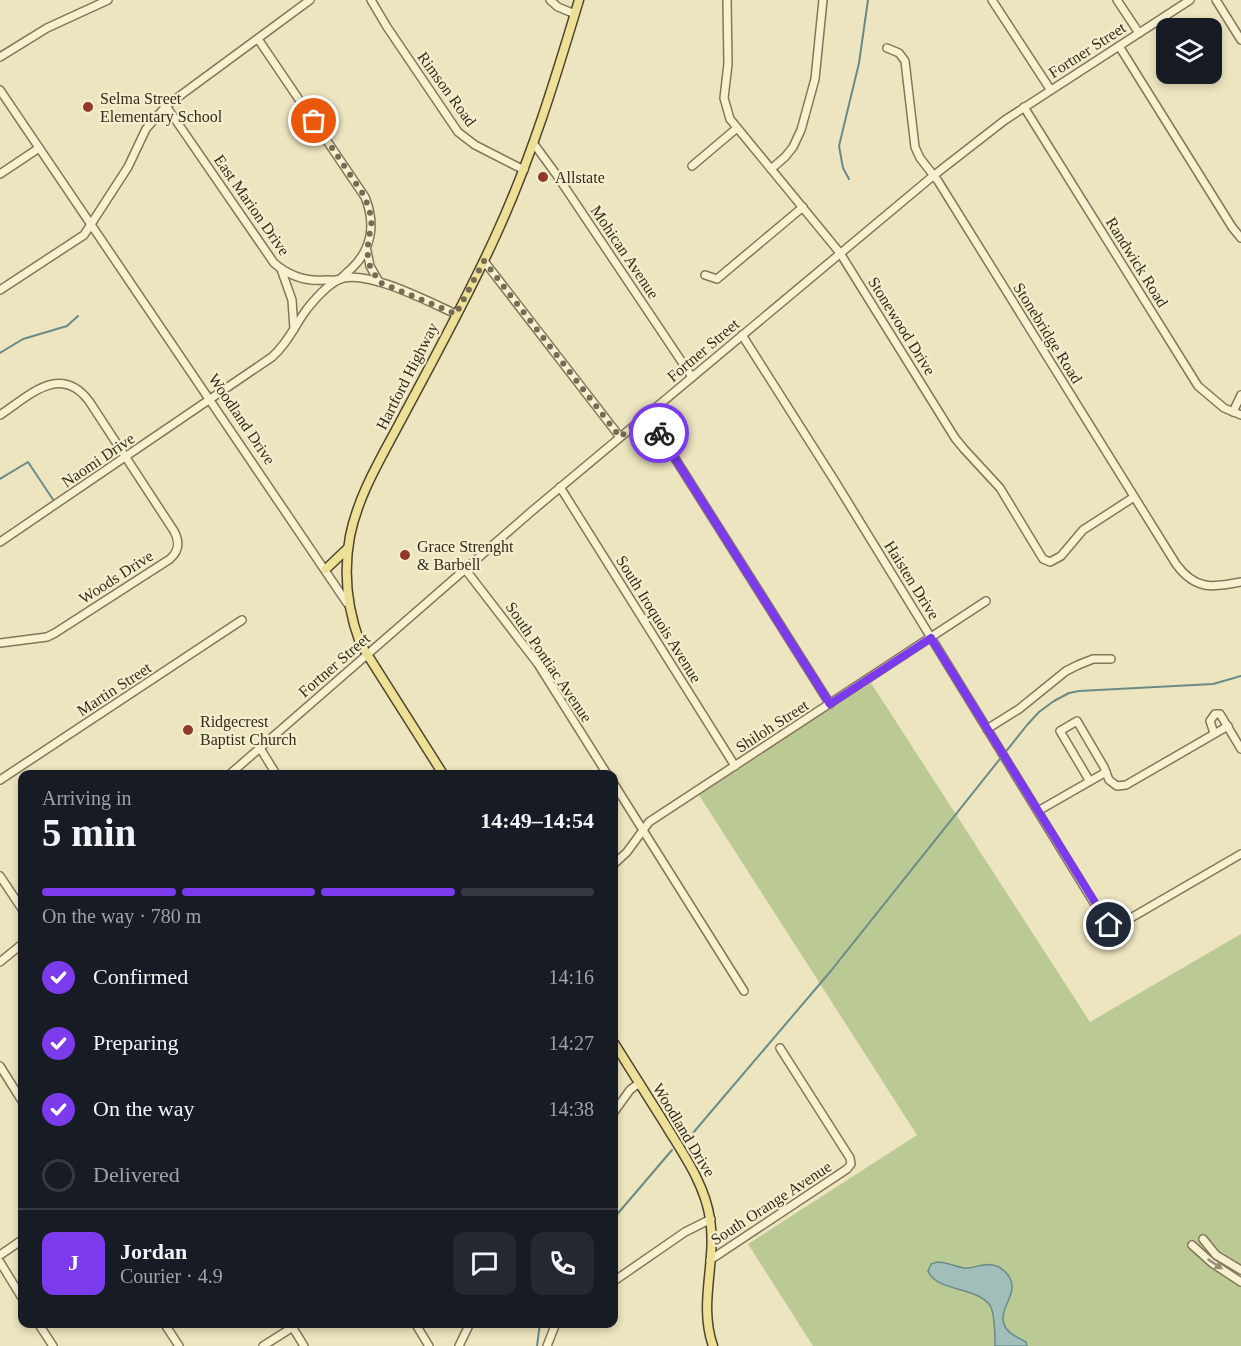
<!DOCTYPE html>
<meta charset="utf-8">
<style>
body{margin:0;font-family:"Times New Roman",serif;background:#242831;color:#f1f3f6;height:100vh;display:flex;flex-direction:column;font-size:22px;white-space:nowrap}
*{box-sizing:border-box;margin:0}
p{font-size:20px;color:#9ea1a6}
.icon{flex:none;width:33px;height:33px;fill:none;stroke:currentColor;stroke-width:2;stroke-linecap:round;stroke-linejoin:round}
.map{position:relative;flex:1;overflow:hidden}
.sheet{position:absolute;left:18px;top:770px;width:600px;height:558px;display:flex;flex-direction:column;background:#171b24;border-radius:12px;box-shadow:0 3px 9px #0003}
.sheet>*{flex:none}
.tools{position:absolute;left:1156px;top:18px;display:grid;gap:12px}
.tools a{display:grid;place-items:center;width:66px;height:66px;border-radius:12px;background:#171b24;box-shadow:0 3px 9px #0003;font-size:30px}
.pin{position:absolute;display:grid;place-items:center;width:51px;height:51px;color:#fff;margin:-26px;border:3px solid #fff;border-radius:50%;box-shadow:0 2px 6px #0007}
.courier{position:absolute;display:grid;place-items:center;width:60px;height:60px;margin:-30px;border:4px solid #7c3aed;border-radius:50%;background:#fff;color:#222;box-shadow:0 2px 8px #0007}
.overview em{font-style:normal;font-weight:600}
.overview div{display:flex;flex-direction:column-reverse}
.overview{display:flex;align-items:center;justify-content:space-between;height:102px;padding:0 24px}
h1{font-size:39px;font-weight:600;line-height:45px}
.bar{display:grid;grid-template-columns:repeat(4,1fr);gap:9px 6px;align-content:center;height:72px;padding:0 24px}
.bar i{height:8px;border-radius:4px;background:#363941}
.bar .on{background:#7c3aed}
.bar p{grid-column:span 4}
.line{display:flex;align-items:center;gap:15px;padding:0 24px;border-top:2px solid #363941}
.line div{flex:1}
.round{display:grid;place-items:center;flex:none;width:63px;height:63px;border-radius:12px;background:#242831}
ol{padding:0 24px;list-style:none}
li{display:flex;align-items:center;gap:18px;height:66px}
li p{margin-inline-start:auto}
li .icon{padding:6px;border-radius:50%;background:#7c3aed;color:#fff;stroke-width:4}
li:last-child{color:#9ea1a6}
li i{width:33px;height:33px;border:3px solid #363941;border-radius:50%}
.map>svg:first-child{display:block}
.green{fill:#bbc994}
.water{fill:#a2beba;stroke:#6a8b88;stroke-width:1.5}
.lines{fill:none;stroke-linecap:round;stroke-linejoin:round}
.stream{stroke:#6a8b88;stroke-width:2}
.minor-casing{stroke:#847658;stroke-width:10}
.major-casing{stroke:#51432d;stroke-width:11}
.minor{stroke:#f7f1d2;stroke-width:7}
.major{stroke:#efe098;stroke-width:8}
.oneway{fill:#968e77}
.done{stroke:#746c55;stroke-width:6;stroke-dasharray:0 10.8}
.route{stroke:#7c3aed;stroke-width:8}
.poi-dot{fill:#90392b;stroke:#f4eecf;stroke-width:2}
.labels{text-anchor:middle;dominant-baseline:central;stroke-width:4.5;stroke-linejoin:round;paint-order:stroke}
.street-label{font-size:16px;fill:#342b1c;stroke:#f4eecf}
.poi-label{font-size:16px;fill:#342b1c;stroke:#f4eecf;text-anchor:start}
</style>
<div class="map">
<svg width="1241" height="1346" viewBox="0 0 1241 1346">
<rect width="100%" height="100%" fill="#ece5bf"/>
<!-- green -->
<path class="green" d="M871 683 1090 1022 1241 934V1346H813L748 1244 917 1135 699 795Z"/>
<!-- water -->
<path class="water" d="M937 1262C947 1262 956 1267 965 1268 975 1269 983 1262 993 1265 999 1266 1004 1270 1008 1275 1021 1293 998 1307 1004 1324 1007 1334 1018 1337 1026 1342L1027 1346H995C995 1336 995 1311 989 1304 975 1287 936 1291 928 1271L931 1264Z"/>
<g class="lines">
<!-- stream -->
<g class="stream">
<path d="M849 179 843 168 839 146 859 63 868 0"/>
<path d="M0 353 23 339 67 326 78 316"/>
<path d="M0 479 28 462 54 501"/>
<path d="M687 1140 830 972 1027 725 1039 712 1054 701 1069 693 1079 691 1213 684 1241 676"/>
<path d="M614 1218 672 1150"/>
<path d="M537 1346 540 1323"/>
</g>
<defs>
<g id="minor">
<path d="M371 0 387 27 458 132 475 145 524 170"/>
<path d="M550 0 558 7 575 14"/>
<path d="M727 0 728 64 724 98 730 119 840 253 955 438 964 449 1000 488 1043 559 1050 562 1061 556 1083 530 1134 497"/>
<path d="M992 0 1050 89"/>
<path d="M1117 0 1139 33"/>
<path d="M1216 0 1241 40"/>
<path d="M1119 46 1232 227 1241 238"/>
<path d="M887 48 899 53 905 61 915 147 920 158 938 181 1176 564C1195 590 1212 588 1241 582"/>
<path d="M0 57 47 28 108 0"/>
<path d="M0 90 347 603"/>
<path d="M166 106 274 263C289 276 305 282 326 280 330 280 336 281 340 279 343 277 347 272 350 270 372 250 376 224 365 197L258 39"/>
<path d="M1024 107 1198 386 1224 408 1241 415"/>
<path d="M534 144 556 174 692 377"/>
<path d="M692 166 737 128"/>
<path d="M771 169 785 157 793 147 801 130 815 79 823 0"/>
<path d="M0 174 39 148"/>
<path d="M367 251 370 266 379 282"/>
<path d="M484 261 620 437"/>
<path d="M281 269 292 300 294 329"/>
<path d="M705 275 717 279 803 207"/>
<path d="M0 290 84 235 128 167 146 129 166 106 310 0"/>
<path d="M742 335 836 483 1107 924 1117 926 1241 854"/>
<path d="M1233 412 1241 395"/>
<path d="M647 414 830 704"/>
<path d="M0 415C29 396 60 363 89 401L174 531C180 542 179 551 170 559L55 633 47 637 0 643"/>
<path d="M560 487 735 766"/>
<path d="M0 542 272 357C288 343 295 325 307 309 315 299 328 285 338 280 364 267 431 303 456 314"/>
<path d="M465 569 538 664 607 774"/>
<path d="M987 729 1019 709 1066 671 1078 665 1093 659H1111"/>
<path d="M1214 733 1210 721 1215 714H1220L1241 749"/>
<path d="M260 748 276 774"/>
<path d="M230 774 532 511 933 176 1005 120 1190 0"/>
<path d="M0 780 242 620"/>
<path d="M1089 780 1060 731 1077 721 1104 767 1109 780 1117 786 1126 785 1228 726"/>
<path d="M614 784 744 991"/>
<path d="M1038 811 1106 772"/>
<path d="M614 864 627 852 649 822 986 601"/>
<path d="M0 876 22 909"/>
<path d="M0 962 22 944"/>
<path d="M0 1066 22 1101"/>
<path d="M614 1112 630 1090 639 1083"/>
<path d="M1203 1239 1216 1255 1241 1270"/>
<path d="M1192 1245 1212 1263 1241 1282"/>
<path d="M0 1255 22 1240"/>
<path d="M710 1260 847 1169 851 1164 850 1158 780 1048"/>
<path d="M0 1262 22 1298"/>
<path d="M614 1281 685 1232 711 1219"/>
<path d="M38 1323 53 1346"/>
<path d="M164 1323 179 1346"/>
<path d="M290 1323 304 1346"/>
<path d="M415 1323 429 1346"/>
<path d="M263 1346 293 1327"/>
<path d="M459 1346 470 1323"/>
<path d="M547 1346 556 1323"/>
</g>
<g id="major">
<path d="M326 569 348 548"/>
<path d="M443 774 360 643C347 608 343 573 350 536 358 496 380 460 399 424 432 362 467 299 496 235 531 159 555 80 579 0"/>
<path d="M614 1043C631 1070 648 1097 665 1124 683 1154 705 1184 710 1219 717 1262 698 1303 713 1346"/>
</g>
</defs>
<!-- minor casing -->
<use href="#minor" class="minor-casing"/>
<!-- major casing -->
<use href="#major" class="major-casing"/>
<!-- minor -->
<use href="#minor" class="minor"/>
<!-- major -->
<use href="#major" class="major"/>
</g>
<!-- one-way arrows -->
<defs><path id="oneway-solid" d="M-6-.8H1V-3.2L6.5 0L1 3.2V.8H-6Z" transform="scale(1.5)"/></defs>
<use class="oneway" href="#oneway-solid" transform="translate(1215 1264) rotate(34)"/>
<g class="lines">
<!-- done -->
<path class="done" d="M314 121 365 197 372 219 367 251 370 266 379 282 456 314 484 261 620 437 647 414 659 433"/>
<!-- route -->
<path class="route" d="M659 433 830 704 931 638 1109 925"/>
</g>
<!-- markers -->
<g class="poi-dot">
<circle cx="88" cy="107" r="6"/>
<circle cx="543" cy="177" r="6"/>
<circle cx="405" cy="555" r="6"/>
<circle cx="188" cy="730" r="6"/>
</g>
<g class="labels">
<!-- street labels -->
<g class="street-label">
<text transform="translate(1087 50) rotate(-33)">Fortner Street</text>
<text transform="translate(447 89) rotate(54)">Rimson Road</text>
<text transform="translate(252 205) rotate(55)">East Marion Drive</text>
<text transform="translate(625 252) rotate(56)">Mohican Avenue</text>
<text transform="translate(1137 262) rotate(58)">Randwick Road</text>
<text transform="translate(902 326) rotate(58)">Stonewood Drive</text>
<text transform="translate(1048 333) rotate(58)">Stonebridge Road</text>
<text transform="translate(703 350) rotate(-40)">Fortner Street</text>
<text transform="translate(407 376) rotate(-63)">Hartford Highway</text>
<text transform="translate(242 419) rotate(56)">Woodland Drive</text>
<text transform="translate(98 460) rotate(-34)">Naomi Drive</text>
<text transform="translate(116 577) rotate(-33)">Woods Drive</text>
<text transform="translate(912 580) rotate(58)">Haisten Drive</text>
<text transform="translate(659 619) rotate(58)">South Iroquois Avenue</text>
<text transform="translate(549 662) rotate(56)">South Pontiac Avenue</text>
<text transform="translate(334 665) rotate(-41)">Fortner Street</text>
<text transform="translate(114 689) rotate(-33)">Martin Street</text>
<text transform="translate(772 726) rotate(-33)">Shiloh Street</text>
<text transform="translate(684 1130) rotate(59)">Woodland Drive</text>
<text transform="translate(771 1203) rotate(-33)">South Orange Avenue</text>
</g>
<!-- poi labels -->
<g class="poi-label">
<text x="100" y="98">Selma Street<tspan x="100" dy="18">Elementary School</tspan></text>
<text x="555" y="177">Allstate</text>
<text x="417" y="546">Grace Strenght<tspan x="417" dy="18">&amp; Barbell</tspan></text>
<text x="200" y="721">Ridgecrest<tspan x="200" dy="18">Baptist Church</tspan></text>
</g>
</g>
</svg>
<div class="tools">
<a><svg class="icon" aria-label="layers" viewBox="0 0 24 24"><path d="M12 4l9 5-9 5-9-5zM3 14l9 5 9-5"/></svg></a>
</div>
<div class="pin" style="left:314px;top:121px;background:#ea580c"><svg class="icon" aria-label="bag" viewBox="0 0 24 24"><path d="M5 8h14l-1 12H6zM9 8a3 3 0 0 1 6 0"/></svg></div>
<div class="pin" style="left:1109px;top:925px;background:#1f2937"><svg class="icon" aria-label="home" viewBox="0 0 24 24"><path d="M3 11l9-7 9 7M6 9v11h12V9"/></svg></div>
<div class="courier" style="left:659px;top:433px"><svg class="icon" aria-label="bike" viewBox="0 0 24 24"><circle cx="6" cy="16" r="4"/><circle cx="18" cy="16" r="4"/><path d="M6 16l4-8h5l3 8M10 8l3 8H6M13 5h3"/></svg></div>
<section class="sheet">
<div class="overview"><div><h1>5 min</h1><p>Arriving in</p></div><em>14:49–14:54</em></div>
<div class="bar"><i class="on"></i><i class="on"></i><i class="on"></i><i></i><p>On the way · 780 m</p></div>
<ol>
<li><svg class="icon" aria-label="check" viewBox="0 0 24 24"><path d="M5 12l5 5 9-10"/></svg>Confirmed<p>14:16</p></li>
<li><svg class="icon" aria-label="check" viewBox="0 0 24 24"><path d="M5 12l5 5 9-10"/></svg>Preparing<p>14:27</p></li>
<li><svg class="icon" aria-label="check" viewBox="0 0 24 24"><path d="M5 12l5 5 9-10"/></svg>On the way<p>14:38</p></li>
<li><i></i>Delivered</li>
</ol>
<div class="line" style="height:108px"><b class="round" style="background:#7c3aed;color:#fff">J</b><div><b>Jordan</b><p>Courier · 4.9</p></div><a class="round"><svg class="icon" aria-label="chat" viewBox="0 0 24 24"><path d="M4 5h16v11H9l-5 4z"/></svg></a><a class="round"><svg class="icon" aria-label="phone" viewBox="0 0 24 24"><path d="M5 4h4l2 5-3 2q2 4 5 5l2-3 5 2v4C11 20 4 13 5 4z"/></svg></a></div>
</section>
</div>
